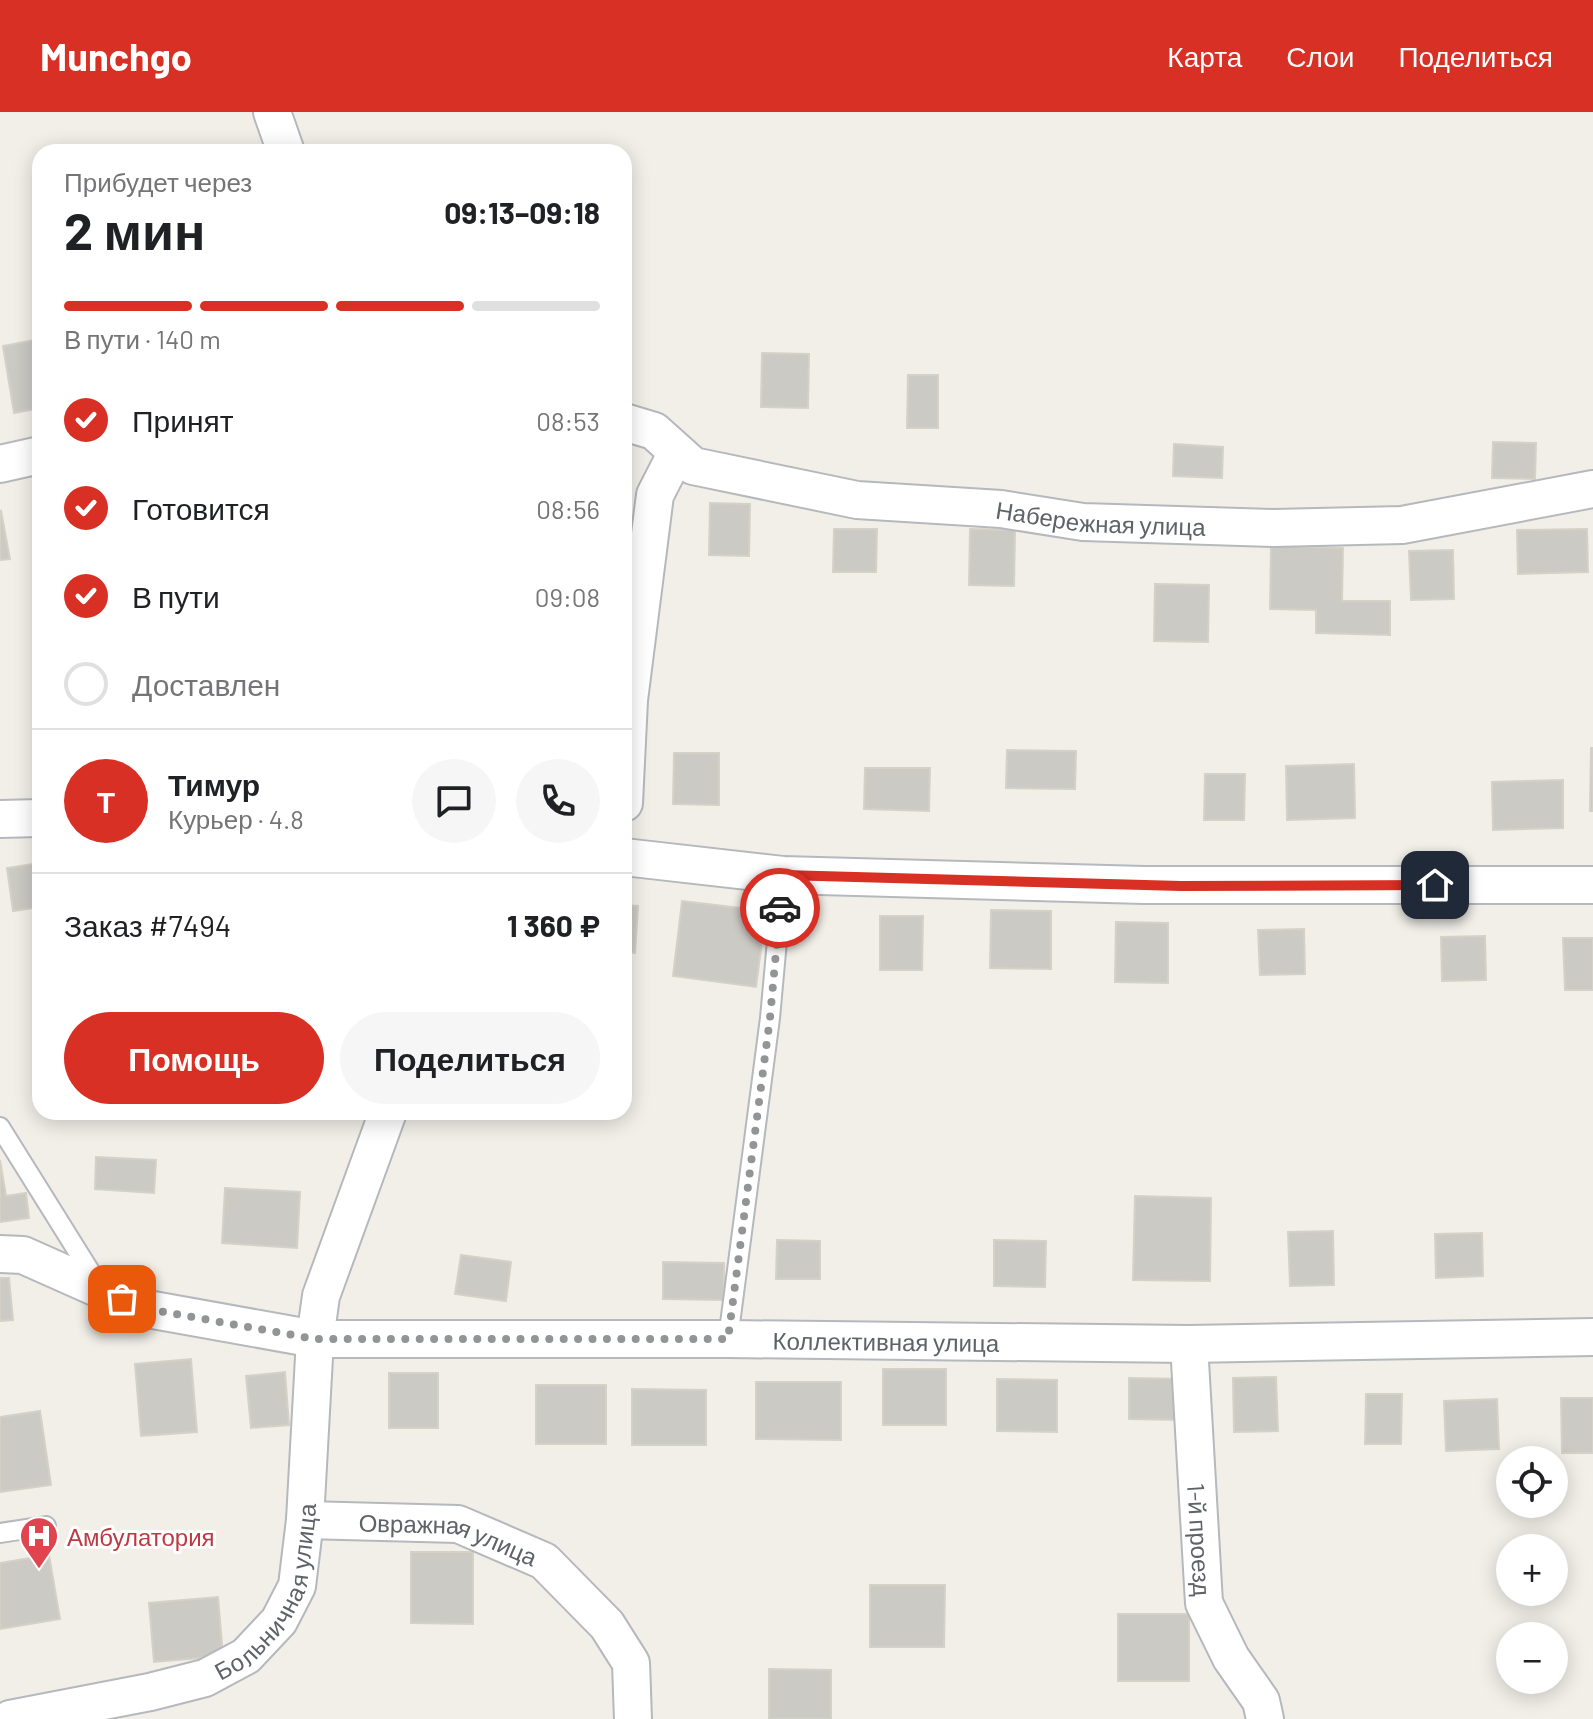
<!DOCTYPE html>
<html lang="ru">
<meta charset="utf-8">
<style>
body{margin:0;font-family:Barlow,sans-serif;background:#f6f6f6;color:#202124;height:100vh;display:flex;flex-direction:column;font-size:30px;white-space:nowrap}
*{box-sizing:border-box;margin:0}
p{font-size:26px;color:#757577}
.icon{flex:none;width:44px;height:44px;fill:none;stroke:currentColor;stroke-width:2;stroke-linecap:round;stroke-linejoin:round}
.map{position:relative;flex:1;overflow:hidden}
.drawer{position:absolute;left:32px;top:32px;width:600px;height:976px;display:flex;flex-direction:column;background:#fff;border-radius:24px;box-shadow:0 4px 20px #0003}
.drawer>*{flex:none}
.tools{position:absolute;left:1496px;top:1334px;display:grid;gap:16px}
.tools a{display:grid;place-items:center;width:72px;height:72px;border-radius:50%;background:#fff;box-shadow:0 4px 20px #0003;font-size:40px}
.pin{position:absolute;display:grid;place-items:center;width:68px;height:68px;color:#fff;margin:-34px;border-radius:16px;box-shadow:0 4px 12px #0006}
.courier{position:absolute;display:grid;place-items:center;width:80px;height:80px;margin:-40px;border:6px solid #d93025;border-radius:50%;background:#fff;color:#222;box-shadow:0 2px 10px #0007}
.overview em{font-style:normal;font-weight:700}
.overview div{display:flex;flex-direction:column-reverse}
.overview{display:flex;align-items:center;justify-content:space-between;height:136px;padding:0 32px}
h1{font-size:52px;font-weight:700;line-height:60px}
.bar{display:grid;grid-template-columns:repeat(4,1fr);gap:12px 8px;align-content:center;height:96px;padding:0 32px}
.bar i{height:10px;border-radius:6px;background:#e0e0e0}
.bar .current{background:#d93025}
.bar p{grid-column:span 4}
.line{display:flex;align-items:center;gap:20px;padding:0 32px;border-top:2px solid #e0e0e0}
.line div{flex:1}
.round{display:grid;place-items:center;flex:none;width:84px;height:84px;border-radius:42px;background:#f6f6f6}
ol{padding:0 32px;list-style:none}
li{display:flex;align-items:center;gap:24px;height:88px}
li p{margin-inline-start:auto}
li .icon{padding:8px;border-radius:50%;background:#d93025;color:#fff;stroke-width:4}
li:last-child{color:#757577}
li i{width:44px;height:44px;border:4px solid #e0e0e0;border-radius:50%}
.cta{display:flex;gap:16px;margin-top:auto;padding:16px 32px}
.cta a{flex:1;height:92px;border-radius:48px;background:#d93025;color:#fff;font-size:32px;font-weight:700;line-height:92px;text-align:center}
.cta a+a{background:#f6f6f6;color:#202124}
header{display:flex;align-items:center;gap:48px;box-sizing:border-box;height:112px;padding:0 40px;background:#d93025;color:#fff}
header strong{font-size:38px}
nav{display:flex;gap:44px;margin-inline-start:auto;font-size:28px}
.map>svg:first-child{display:block}
.building{fill:#cccac5;stroke:#d6d1c6;stroke-width:2}
.lines{fill:none;stroke-linecap:round;stroke-linejoin:round}
.lane-casing{stroke:#b5b8bc;stroke-width:22}
.street-casing{stroke:#b5b8bc;stroke-width:40}
.lane{stroke:#fff;stroke-width:18}
.street{stroke:#fff;stroke-width:36}
.done{stroke:#929495;stroke-width:8;stroke-dasharray:0 14.4}
.route{stroke:#d93025;stroke-width:10}
.labels{text-anchor:middle;dominant-baseline:central;stroke-width:6;stroke-linejoin:round;paint-order:stroke}
.street-label{font-size:24px;fill:#5f6368;stroke:#fff}
.health-label{font-size:24px;fill:#be3a42;stroke:#fff;text-anchor:start}
</style>
<header>
<strong>Munchgo</strong>
<nav><a>Карта</a><a>Слои</a><a>Поделиться</a></nav>
</header>
<div class="map">
<svg width="1593" height="1607" viewBox="0 0 1593 1607">
<rect width="100%" height="100%" fill="#f1efe8"/>
<!-- building -->
<g class="building">
<path d="M624 173H629L627 228H624Z"/>
<path d="M40 227V296L14 301 3 234Z"/>
<path d="M762 241 809 242 808 296 761 295Z"/>
<path d="M908 263H938V316H907Z"/>
<path d="M1493 330 1536 331 1535 367 1492 366Z"/>
<path d="M1174 332 1223 335 1222 366 1173 364Z"/>
<path d="M710 391 750 392 749 444 709 443Z"/>
<path d="M1 399 10 447 0 448V400Z"/>
<path d="M834 417H877L876 460H833Z"/>
<path d="M970 417 1015 418 1014 474 969 473Z"/>
<path d="M1587 417 1588 460 1518 462 1517 418Z"/>
<path d="M1271 434 1343 436 1342 489H1390V523L1316 521V498L1270 497Z"/>
<path d="M1453 438 1454 487 1411 488 1409 439Z"/>
<path d="M1155 472 1209 473 1208 530 1154 529Z"/>
<path d="M34 549H40V636H37Z"/>
<path d="M1591 636H1593V699H1590Z"/>
<path d="M1007 638 1076 639 1075 677 1006 676Z"/>
<path d="M674 641H719V693L673 692Z"/>
<path d="M1354 652 1355 706 1287 708 1286 654Z"/>
<path d="M865 656H930L929 699 864 697Z"/>
<path d="M1205 662H1245L1244 708H1204Z"/>
<path d="M1563 668V716L1493 718 1492 670Z"/>
<path d="M40 751V795L13 799 7 756Z"/>
<path d="M682 789 766 799 756 875 673 864Z"/>
<path d="M624 793 638 794 635 841 624 840Z"/>
<path d="M991 798 1051 799V857L990 856Z"/>
<path d="M880 804H923L922 858H880Z"/>
<path d="M1116 810 1168 811V871L1115 870Z"/>
<path d="M1304 817 1305 862 1260 863 1258 818Z"/>
<path d="M1485 824 1486 868 1442 869 1441 825Z"/>
<path d="M1563 826H1593V878H1565Z"/>
<path d="M96 1045 156 1048 154 1081 95 1077Z"/>
<path d="M0 1048 6 1084 26 1081 29 1106 0 1110Z"/>
<path d="M225 1076 300 1080 297 1136 222 1131Z"/>
<path d="M1135 1084 1211 1086 1210 1169 1133 1168Z"/>
<path d="M1333 1119 1334 1173 1290 1174 1288 1120Z"/>
<path d="M1482 1121 1483 1164 1436 1166 1435 1122Z"/>
<path d="M777 1128 820 1129V1167H776Z"/>
<path d="M994 1128 1046 1129 1045 1175 994 1174Z"/>
<path d="M461 1143 511 1150 506 1189 455 1182Z"/>
<path d="M663 1150 724 1151V1188L663 1187Z"/>
<path d="M0 1166H9L13 1208 0 1209Z"/>
<path d="M191 1247 197 1320 141 1324 135 1252Z"/>
<rect x="883" y="1257" width="63" height="56"/>
<path d="M285 1260 289 1313 251 1316 246 1264Z"/>
<rect x="389" y="1261" width="49" height="55"/>
<path d="M1276 1265 1278 1319 1234 1320 1233 1266Z"/>
<path d="M1129 1266 1182 1267V1308L1129 1307Z"/>
<path d="M997 1267 1057 1268V1320L997 1319Z"/>
<path d="M756 1270H841V1328L756 1327Z"/>
<rect x="536" y="1273" width="70" height="59"/>
<path d="M632 1277 706 1278V1333H632Z"/>
<path d="M1366 1282H1402L1401 1332H1365Z"/>
<path d="M1561 1286H1593V1341H1562Z"/>
<path d="M1497 1287 1499 1337 1446 1339 1444 1289Z"/>
<path d="M40 1299 51 1373 0 1380V1305Z"/>
<path d="M411 1440H473V1512L411 1511Z"/>
<path d="M49 1443 60 1507 0 1517V1451Z"/>
<path d="M870 1473H945L944 1535H870Z"/>
<path d="M218 1485 223 1544 154 1550 149 1491Z"/>
<rect x="1118" y="1502" width="71" height="67"/>
<path d="M769 1557 831 1558V1607H769Z"/>
</g>
<g class="lines">
<defs>
<g id="lane">
<path d="M0 1015 98 1172"/>
<path d="M728 1227 770 906 783 763"/>
<path d="M0 1421 46 1414"/>
</g>
<g id="street">
<path d="M272 0 286 40"/>
<path id="s1" d="M624 310 654 319 693 354 857 388 1001 397 1083 410 1274 416 1402 413 1593 377"/>
<path d="M0 352 40 343"/>
<path d="M624 691 629 588 655 383 677 340"/>
<path d="M0 707 40 706"/>
<path d="M624 745 783 763 1144 773H1593"/>
<path id="s2" d="M0 1142 23 1143 142 1196 315 1227H728L1189 1232 1593 1225"/>
<path id="s3" d="M1189 1232 1204 1491 1231 1546 1261 1589 1265 1607"/>
<path id="s4" d="M305 1408 458 1412 544 1449 607 1513 631 1551 633 1607"/>
<path id="s5" d="M10 1607 150 1580 205 1566 246 1544 279 1509 297 1474 305 1408 315 1227 321 1184 388 1000"/>
</g>
</defs>
<!-- lane casing -->
<use href="#lane" class="lane-casing"/>
<!-- street casing -->
<use href="#street" class="street-casing"/>
<!-- lane -->
<use href="#lane" class="lane"/>
<!-- street -->
<use href="#street" class="street"/>
</g>
<g class="lines">
<!-- done -->
<path class="done" d="M122 1187 142 1196 315 1227H728L770 906 780 796"/>
<!-- route -->
<path class="route" d="M780 796 783 763 1181 774 1435 773"/>
</g>
<!-- icons -->
<defs>
<symbol id="hospital-pin" viewBox="-11 -11 22 30"><path d="M0 17L-7.5 6A9.5 9.5 0 1 1 7.5 6Z" fill="#e0444e" stroke="#fff"/><path d="M-5-5h3v3.5h4V-5h3V5h-3V1.5h-4V5h-3Z" fill="#fff"/></symbol>
</defs>
<g fill-rule="evenodd">
<use href="#hospital-pin" x="17" y="1402" width="44" height="60"/>
</g>
<g class="labels">
<!-- street labels -->
<g class="street-label">
<text stroke="none"><textPath href="#s1" startOffset="496">Набережная улица</textPath></text>
<text stroke="none"><textPath href="#s2" startOffset="900">Коллективная улица</textPath></text>
<text stroke="none"><textPath href="#s3" startOffset="196">1-й проезд</textPath></text>
<text stroke="none"><textPath href="#s4" startOffset="146">Овражная улица</textPath></text>
<text stroke="none"><textPath href="#s5" startOffset="314">Больничная улица</textPath></text>
</g>
<!-- health labels -->
<g class="health-label">
<text x="67" y="1424">Амбулатория</text>
</g>
</g>
</svg>
<div class="tools">
<a><svg class="icon" aria-label="locate" viewBox="0 0 24 24"><circle cx="12" cy="12" r="6"/><path d="M12 2v4M12 18v4M2 12h4M18 12h4"/></svg></a>
<a>+</a>
<a>−</a>
</div>
<div class="pin" style="left:122px;top:1187px;background:#ea580c"><svg class="icon" aria-label="bag" viewBox="0 0 24 24"><path d="M5 8h14l-1 12H6zM9 8a3 3 0 0 1 6 0"/></svg></div>
<div class="pin" style="left:1435px;top:773px;background:#1f2937"><svg class="icon" aria-label="home" viewBox="0 0 24 24"><path d="M3 11l9-7 9 7M6 9v11h12V9"/></svg></div>
<div class="courier" style="left:780px;top:796px"><svg class="icon" aria-label="car" viewBox="0 0 24 24"><path d="M5 17H2v-5l4-1 3-4h7l3 4 3 1v5h-3M9 17h6M6 11h13"/><circle cx="7" cy="17" r="2"/><circle cx="17" cy="17" r="2"/></svg></div>
<section class="drawer">
<div class="overview"><div><h1>2 мин</h1><p>Прибудет через</p></div><em>09:13–09:18</em></div>
<div class="bar"><i class="current"></i><i class="current"></i><i class="current"></i><i></i><p>В пути · 140 m</p></div>
<ol>
<li><svg class="icon" aria-label="check" viewBox="0 0 24 24"><path d="M5 12l5 5 9-10"/></svg>Принят<p>08:53</p></li>
<li><svg class="icon" aria-label="check" viewBox="0 0 24 24"><path d="M5 12l5 5 9-10"/></svg>Готовится<p>08:56</p></li>
<li><svg class="icon" aria-label="check" viewBox="0 0 24 24"><path d="M5 12l5 5 9-10"/></svg>В пути<p>09:08</p></li>
<li><i></i>Доставлен</li>
</ol>
<div class="line" style="height:144px"><b class="round" style="background:#d93025;color:#fff">Т</b><div><b>Тимур</b><p>Курьер · 4.8</p></div><a class="round"><svg class="icon" aria-label="chat" viewBox="0 0 24 24"><path d="M4 5h16v11H9l-5 4z"/></svg></a><a class="round"><svg class="icon" aria-label="phone" viewBox="0 0 24 24"><path d="M5 4h4l2 5-3 2q2 4 5 5l2-3 5 2v4C11 20 4 13 5 4z"/></svg></a></div>
<div class="line" style="height:104px"><div>Заказ #7494</div><b>1 360 ₽</b></div>
<div class="cta"><a>Помощь</a><a>Поделиться</a></div>
</section>
</div>
